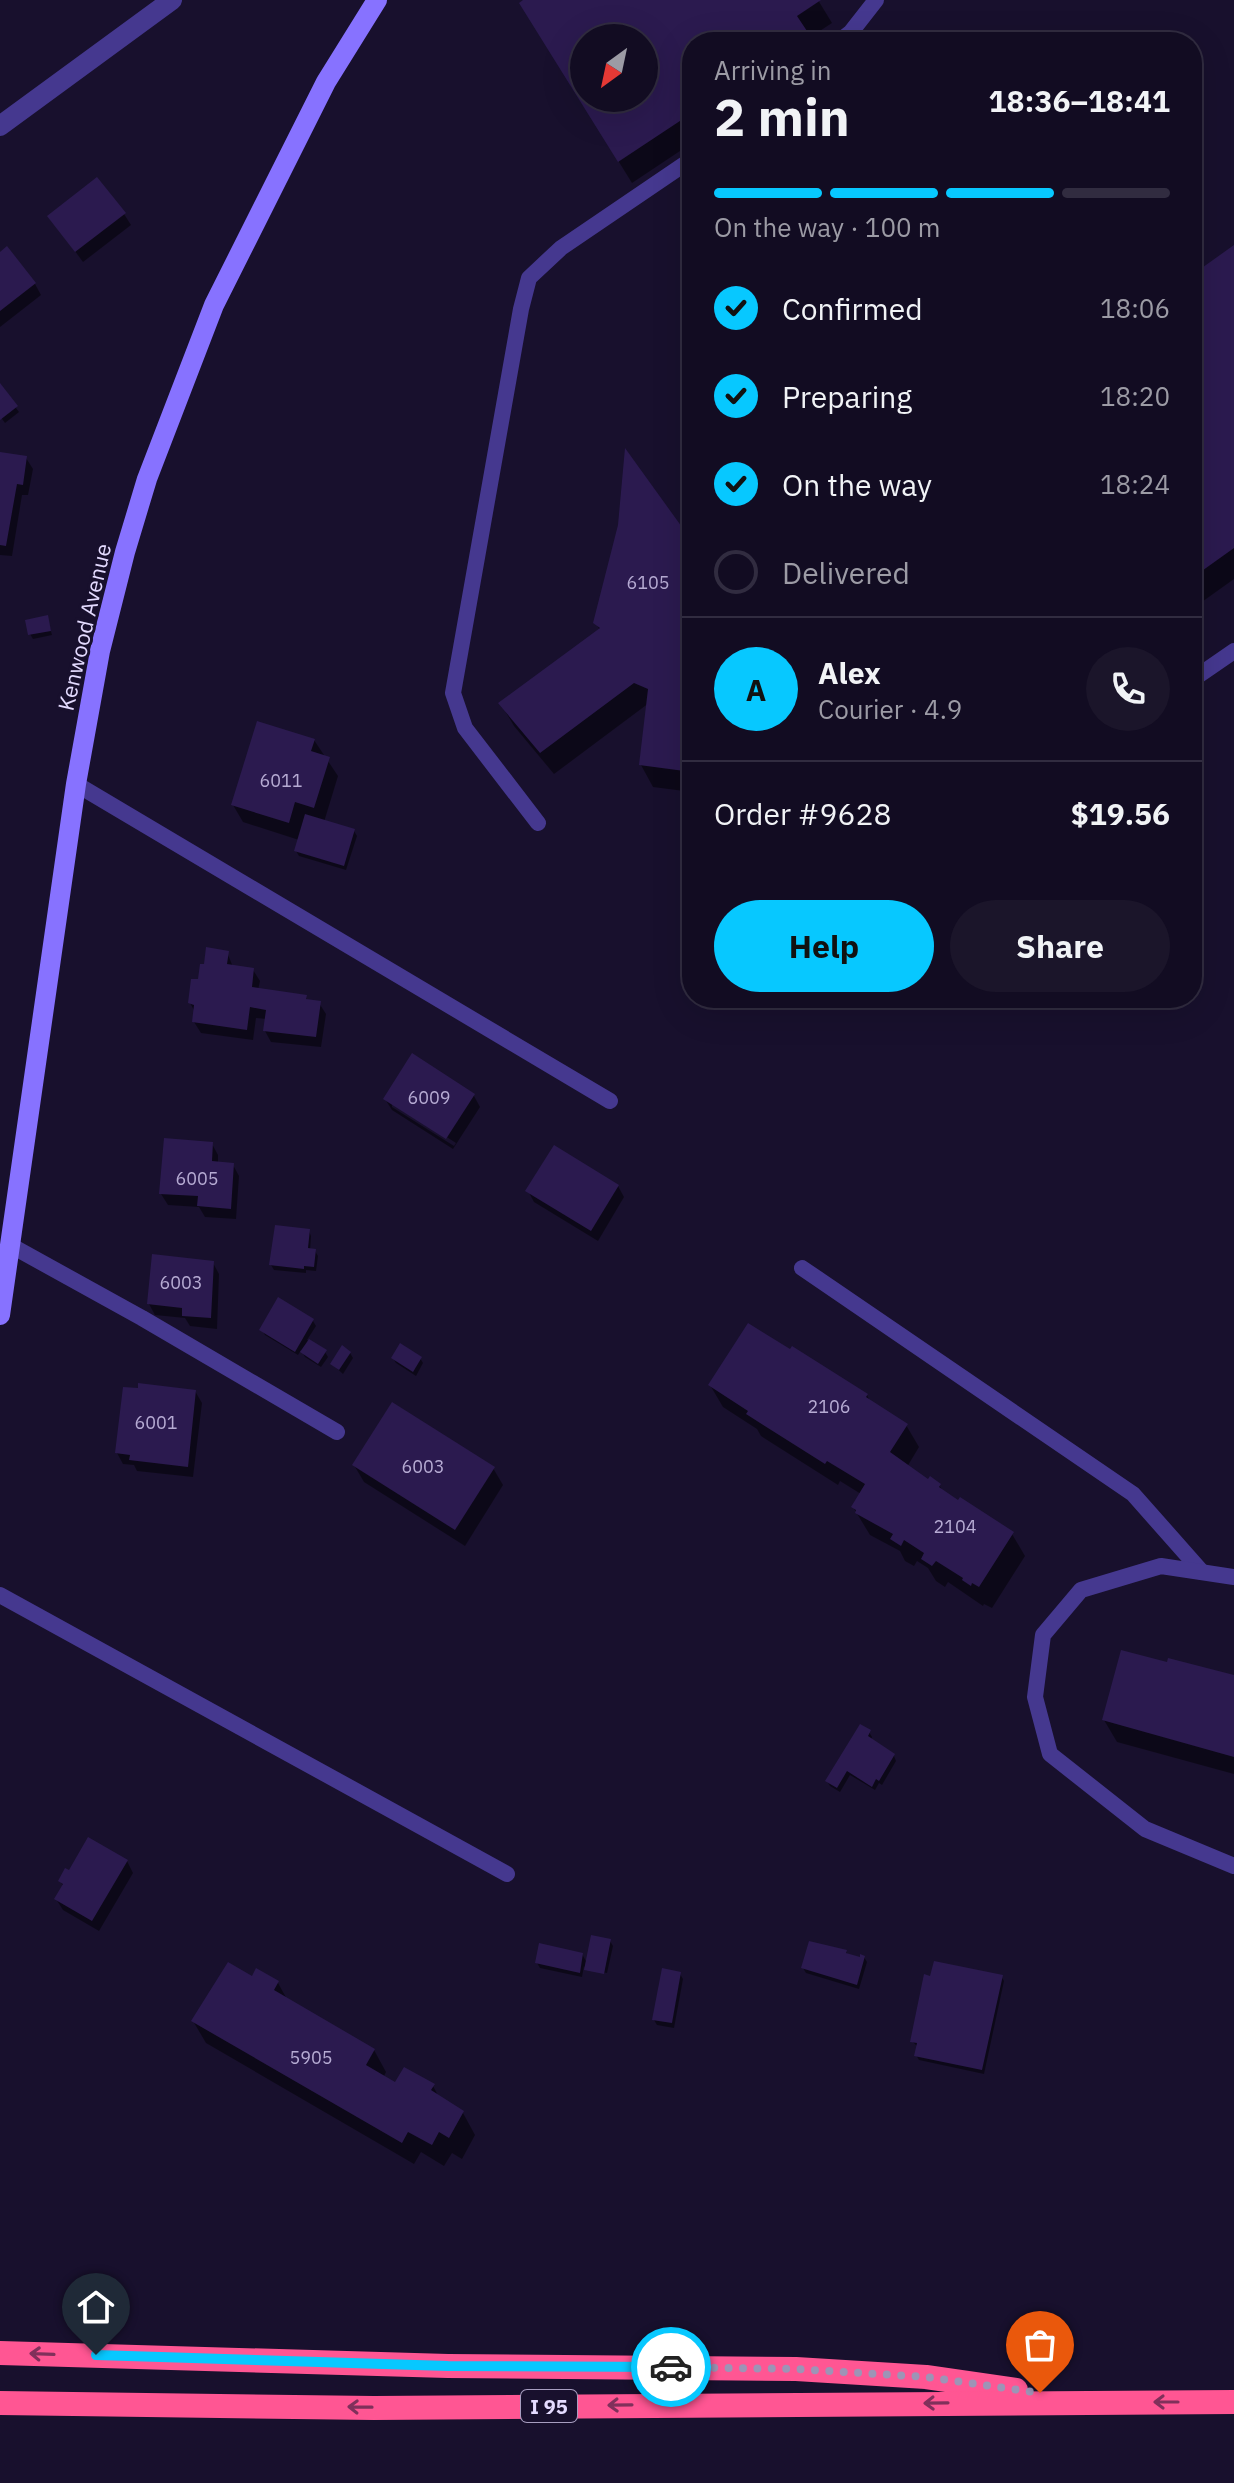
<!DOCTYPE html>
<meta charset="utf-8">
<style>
body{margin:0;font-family:"IBM Plex Sans",sans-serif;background:#1b152a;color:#f1f3f6;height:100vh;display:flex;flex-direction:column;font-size:30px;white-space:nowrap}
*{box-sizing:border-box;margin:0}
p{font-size:26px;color:#9c9ba5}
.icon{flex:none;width:44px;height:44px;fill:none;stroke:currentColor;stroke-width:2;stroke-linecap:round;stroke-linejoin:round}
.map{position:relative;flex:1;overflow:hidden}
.details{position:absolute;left:682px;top:32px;width:520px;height:976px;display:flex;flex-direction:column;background:#120c22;border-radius:32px;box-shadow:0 8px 32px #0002,0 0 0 2px #312c40}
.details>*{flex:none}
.needle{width:52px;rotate:213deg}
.controls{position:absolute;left:570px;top:24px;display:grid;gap:16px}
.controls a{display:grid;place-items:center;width:88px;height:88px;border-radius:50%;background:#120c22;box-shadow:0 8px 32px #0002,0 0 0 2px #312c40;font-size:40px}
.pin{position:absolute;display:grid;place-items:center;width:68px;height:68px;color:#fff;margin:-82px -34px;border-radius:50% 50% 50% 0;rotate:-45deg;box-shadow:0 0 8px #0007}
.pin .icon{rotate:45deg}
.courier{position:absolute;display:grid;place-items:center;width:80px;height:80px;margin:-40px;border:6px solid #07c8ff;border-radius:50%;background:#fff;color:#222;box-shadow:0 2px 10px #0007}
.headline em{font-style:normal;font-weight:700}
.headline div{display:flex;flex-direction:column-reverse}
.headline{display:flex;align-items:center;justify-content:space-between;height:136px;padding:0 32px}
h1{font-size:52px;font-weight:700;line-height:60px}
.bar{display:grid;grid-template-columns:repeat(4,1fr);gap:12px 8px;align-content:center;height:96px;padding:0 32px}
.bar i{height:10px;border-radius:6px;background:#312c40}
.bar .selected{background:#07c8ff}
.bar p{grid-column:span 4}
.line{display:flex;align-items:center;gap:20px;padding:0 32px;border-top:2px solid #312c40}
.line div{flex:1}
.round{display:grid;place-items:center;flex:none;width:84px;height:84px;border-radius:42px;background:#1b152a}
ol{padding:0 32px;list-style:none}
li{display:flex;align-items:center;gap:24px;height:88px}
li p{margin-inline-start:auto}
li .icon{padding:8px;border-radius:50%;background:#07c8ff;color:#111;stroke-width:4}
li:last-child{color:#9c9ba5}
li i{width:44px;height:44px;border:4px solid #312c40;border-radius:50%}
.cta{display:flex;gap:16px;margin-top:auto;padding:16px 32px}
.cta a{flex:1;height:92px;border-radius:48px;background:#07c8ff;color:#111;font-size:32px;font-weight:700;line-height:92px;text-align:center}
.cta a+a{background:#1b152a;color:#f1f3f6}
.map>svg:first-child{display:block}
.shadow{fill:#0007;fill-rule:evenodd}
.building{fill:#2b1a4f;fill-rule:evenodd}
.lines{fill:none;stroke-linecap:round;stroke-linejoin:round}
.lane{stroke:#45388f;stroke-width:16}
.street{stroke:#45388f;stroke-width:20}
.secondary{stroke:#8772ff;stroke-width:20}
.highway{stroke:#ff5693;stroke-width:24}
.oneway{stroke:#80305b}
.done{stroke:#9d94b6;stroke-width:8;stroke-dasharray:0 14.4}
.route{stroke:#07c8ff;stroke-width:10}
.labels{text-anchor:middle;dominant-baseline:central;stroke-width:6;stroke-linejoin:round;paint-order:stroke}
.number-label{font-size:18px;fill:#b6abd3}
.shield{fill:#18102d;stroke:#a79ec0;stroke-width:2}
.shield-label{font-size:20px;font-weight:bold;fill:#e4dbff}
.street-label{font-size:22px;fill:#e4dbff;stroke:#18102d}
</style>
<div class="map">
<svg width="1234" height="2483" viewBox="0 0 1234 2483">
<rect width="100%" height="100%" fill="#18102d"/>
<!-- shadow -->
<g class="shadow">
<path d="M526 0H818L832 23 809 38 812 42H692V143L632 183 534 25ZM584 38H644V98H584Z"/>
<path d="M124 214 131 225 83 262 49 216Z"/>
<path d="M1234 247V579L1192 609V278Z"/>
<path d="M0 254 35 284 41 295 0 327Z"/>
<path d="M0 387 19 412 5 423 0 416Z"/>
<path d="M0 454 26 458 33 469 28 495H22L12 556 0 555Z"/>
<path d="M620 526 692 545V792L653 787 641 765 649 703 554 774 514 726 501 704 600 630 595 622Z"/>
<path d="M47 617 52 635 33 639 30 634Z"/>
<path d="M314 740 338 776 324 822 354 831 357 836 346 870 299 856 296 851 299 840 243 822 233 805Z"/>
<path d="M227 952 233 967 253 970 260 981 258 990 305 997 308 1001 319 1003 326 1014 321 1047 271 1042 265 1031 267 1019 256 1018 253 1040 201 1033 194 1022 195 1012 190 1003 200 981Z"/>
<path d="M413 1056 474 1096 480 1107 453 1149 392 1110 385 1099ZM392 1102 456 1143 454 1146 392 1107Z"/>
<path d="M212 1144 218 1155V1164L233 1165 239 1176 236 1219 205 1217 199 1207 168 1205 161 1194Z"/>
<path d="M618 1186 624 1197 598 1241 534 1202 528 1191Z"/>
<path d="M309 1231 311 1236 310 1251H315L318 1256 316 1271 306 1270V1273L274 1270 271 1265Z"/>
<path d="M213 1263 219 1274 217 1329 190 1326 185 1318 155 1315 149 1304Z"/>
<path d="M313 1321 316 1326 307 1340 325 1352 328 1357 321 1367 305 1357 301 1350 298 1355 265 1335 262 1330Z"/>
<path d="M350 1353 353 1358 343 1374 332 1364Z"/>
<path d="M393 1358H420L423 1363 416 1376 396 1363Z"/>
<path d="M710 1385 867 1395 871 1403 906 1425 919 1447 907 1467 929 1482 939 1485 944 1493 1012 1534 1025 1556 992 1608 984 1604 983 1606 948 1582 945 1587 936 1581 928 1568 917 1561 914 1566 905 1561 900 1551 870 1535 853 1507 861 1494 840 1481 838 1485 761 1436 757 1429 723 1407Z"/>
<path d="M195 1391 202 1403 193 1477 137 1471 134 1465 123 1464 117 1453Z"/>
<path d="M354 1465 493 1468 503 1485 465 1546 364 1482Z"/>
<path d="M1234 1679V1774L1117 1742 1104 1720Z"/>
<path d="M869 1732 872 1737 871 1740 894 1756 896 1761 882 1785 879 1783 875 1790 850 1775 840 1792 830 1786 827 1781Z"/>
<path d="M127 1861 133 1873 99 1931 63 1910 56 1899 64 1887 60 1881Z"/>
<path d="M610 1941 613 1946 607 1973 587 1969V1971L584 1966 582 1977 540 1968 537 1963 582 1954 587 1963Z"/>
<path d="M846 1952 848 1955 861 1959 864 1957 867 1962 859 1989 806 1973 803 1968Z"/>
<path d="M680 1974 683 1979 674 2028 657 2025 654 2020Z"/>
<path d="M1001 1976 1004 1981 984 2074 919 2060 916 2055 918 2047 912 2041Z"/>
<path d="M253 1979 278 1983 288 2001 374 2050 386 2072 383 2078 395 2085 433 2086 440 2099 463 2113 475 2135 462 2159 452 2153 444 2166 421 2152 414 2164 206 2043 193 2021Z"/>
</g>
<!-- building -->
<g class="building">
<path d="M523 0H821L797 16 809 34 797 42H692V113L618 162 519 3ZM584 38H644V98H584Z"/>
<path d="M97 177 126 213 75 252 47 216Z"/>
<path d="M1234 245V548L1192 578V275Z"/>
<path d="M7 246 36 283 0 311V252Z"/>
<path d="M0 383 18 406 0 420Z"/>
<path d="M625 448 692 541V772L639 765 648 689 634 683 540 753 498 703 600 628 593 623 618 525Z"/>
<path d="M0 452 27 456 23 485 17 484 6 546 0 545Z"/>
<path d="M48 615 51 631 28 635 25 620Z"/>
<path d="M257 721 315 739 311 751 330 757 314 808 295 802 289 823 231 805Z"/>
<path d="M305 814 355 829 344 866 294 851Z"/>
<path d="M206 947 229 951 227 964 254 968 252 987 307 995 306 999 321 1001 316 1037 263 1031 266 1010 250 1007 247 1030 192 1022 194 1005 188 1003 191 979H198L200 964H204Z"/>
<path d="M412 1053 475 1094 446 1139 383 1099Z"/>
<path d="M164 1138 213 1142 212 1161 234 1163 231 1209 197 1206 198 1196 159 1194Z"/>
<path d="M554 1145 619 1185 591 1231 525 1191Z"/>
<path d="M275 1225 310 1229 308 1248 316 1249 314 1267 304 1266V1269L269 1265Z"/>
<path d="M152 1254 214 1261 211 1318 182 1316V1308L147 1304Z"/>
<path d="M278 1297 314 1319 295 1352 259 1330Z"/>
<path d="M748 1323 790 1349 792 1346 868 1394 866 1397 908 1424 890 1452 928 1479 930 1476 941 1484 939 1487 958 1500 960 1497 1014 1532 979 1587 972 1583 971 1586 962 1580 963 1578 936 1561 932 1566 921 1559 924 1553 904 1540 901 1546 890 1539 893 1534 855 1513 856 1510 851 1507 865 1484 827 1461 825 1464 746 1414 748 1411 708 1385Z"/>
<path d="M309 1339 327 1350 318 1364 300 1352Z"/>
<path d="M400 1343 422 1357 413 1372 391 1358Z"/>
<path d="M342 1345 351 1352 339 1370 330 1364Z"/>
<path d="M138 1383 196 1390 188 1467 129 1460 130 1455 115 1453 123 1387 138 1388Z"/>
<path d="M392 1402 495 1467 455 1530 352 1465Z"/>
<path d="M1121 1650 1167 1662 1168 1658 1234 1675V1757L1102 1720Z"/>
<path d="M860 1724 871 1730 868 1736 895 1754 879 1781 876 1779 872 1787 847 1771 837 1788 825 1781Z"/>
<path d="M88 1837 128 1860 92 1921 54 1899 63 1884 58 1881 65 1868 69 1870Z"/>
<path d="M591 1935 611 1939 604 1974 584 1970Z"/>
<path d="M809 1941 847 1950 846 1953 860 1957V1954L865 1956 857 1985 801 1968Z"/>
<path d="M539 1943 583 1953 580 1973 535 1963Z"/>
<path d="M934 1961 1003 1975 982 2070 914 2056 917 2043 910 2042 924 1974 930 1976Z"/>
<path d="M228 1962 252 1976 256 1968 279 1981 274 1990 375 2049 366 2065 395 2082 404 2067 435 2084 431 2090 464 2111 449 2138 439 2132 432 2145 408 2132 402 2143 191 2021Z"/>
<path d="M662 1968 681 1972 672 2023 652 2020Z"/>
</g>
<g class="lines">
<!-- lane -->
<g class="lane">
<path d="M838 42 851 32 876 0"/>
<path d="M1192 680 1234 651"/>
<path d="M76 784 610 1101"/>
<path d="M538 823 465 728 453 693 521 309 529 278 561 248 692 159"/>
<path d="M10 1245 142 1318 337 1432"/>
<path d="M802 1268 1133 1494 1202 1572"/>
<path d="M1234 1577 1161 1566 1081 1590 1043 1635 1035 1697 1050 1754 1145 1829 1234 1866"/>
<path d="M0 1595 507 1874"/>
</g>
<!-- street -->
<path class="street" d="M0 126 172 0"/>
<!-- secondary -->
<path class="secondary" d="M0 1315 76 784 100 651 125 552 147 479 214 305 326 82 377 0"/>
<!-- highway -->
<g class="highway">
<path d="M0 2353 448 2366 796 2369 926 2377 1016 2390"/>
<path d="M0 2403 374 2408 1234 2402"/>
</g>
</g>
<!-- one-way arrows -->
<defs><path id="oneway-shaft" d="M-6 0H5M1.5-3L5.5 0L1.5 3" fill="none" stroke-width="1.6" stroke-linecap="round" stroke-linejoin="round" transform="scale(2)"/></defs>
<g class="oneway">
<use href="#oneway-shaft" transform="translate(42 2354) rotate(-178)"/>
<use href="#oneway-shaft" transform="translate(1166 2402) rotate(-180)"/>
<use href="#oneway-shaft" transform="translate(936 2403) rotate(179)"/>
<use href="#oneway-shaft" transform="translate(620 2405) rotate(179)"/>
<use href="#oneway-shaft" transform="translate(360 2407) rotate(-179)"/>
</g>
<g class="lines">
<!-- done -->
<path class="done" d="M671 2367 796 2369 926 2377 1040 2393"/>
<!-- route -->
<path class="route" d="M96 2355 448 2366 671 2367"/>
</g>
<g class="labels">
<!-- number labels -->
<g class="number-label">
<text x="648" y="582">6105</text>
<text x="281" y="780">6011</text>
<text x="429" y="1097">6009</text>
<text x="197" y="1178">6005</text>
<text x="181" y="1282">6003</text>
<text x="829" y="1406">2106</text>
<text x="156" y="1422">6001</text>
<text x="423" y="1466">6003</text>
<text x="955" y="1526">2104</text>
<text x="311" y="2057">5905</text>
</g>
<!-- shield labels -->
<rect class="shield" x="521" y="2390" width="56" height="32" rx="6"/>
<g class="shield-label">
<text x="549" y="2406">I 95</text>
</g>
<!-- street labels -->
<g class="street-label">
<text transform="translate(84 627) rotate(-77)">Kenwood Avenue</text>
</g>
</g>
</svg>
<div class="controls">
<a><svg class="needle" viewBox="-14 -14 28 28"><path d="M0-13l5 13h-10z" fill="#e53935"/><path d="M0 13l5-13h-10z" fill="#9c9ba5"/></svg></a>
</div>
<div class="pin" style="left:1040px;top:2393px;background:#ea580c"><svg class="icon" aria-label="bag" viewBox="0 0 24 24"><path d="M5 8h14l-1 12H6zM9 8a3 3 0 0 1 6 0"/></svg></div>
<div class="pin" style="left:96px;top:2355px;background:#1f2937"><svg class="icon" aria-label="home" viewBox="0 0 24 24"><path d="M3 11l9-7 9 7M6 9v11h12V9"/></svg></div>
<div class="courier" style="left:671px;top:2367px"><svg class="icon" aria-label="car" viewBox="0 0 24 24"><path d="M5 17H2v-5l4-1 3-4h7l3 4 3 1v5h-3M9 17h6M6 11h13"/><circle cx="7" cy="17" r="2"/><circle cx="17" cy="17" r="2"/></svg></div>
<section class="details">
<div class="headline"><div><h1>2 min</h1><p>Arriving in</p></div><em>18:36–18:41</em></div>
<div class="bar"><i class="selected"></i><i class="selected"></i><i class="selected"></i><i></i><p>On the way · 100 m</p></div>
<ol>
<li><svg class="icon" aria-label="check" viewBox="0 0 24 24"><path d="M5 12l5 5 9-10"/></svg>Confirmed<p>18:06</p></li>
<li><svg class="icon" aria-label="check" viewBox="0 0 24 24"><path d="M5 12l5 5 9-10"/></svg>Preparing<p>18:20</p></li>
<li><svg class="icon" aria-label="check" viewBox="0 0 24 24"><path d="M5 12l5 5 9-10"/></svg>On the way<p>18:24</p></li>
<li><i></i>Delivered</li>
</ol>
<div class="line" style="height:144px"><b class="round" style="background:#07c8ff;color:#111">A</b><div><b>Alex</b><p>Courier · 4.9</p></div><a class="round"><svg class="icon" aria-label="phone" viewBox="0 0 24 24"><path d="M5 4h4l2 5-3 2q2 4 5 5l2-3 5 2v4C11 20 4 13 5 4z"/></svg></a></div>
<div class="line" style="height:104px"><div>Order #9628</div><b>$19.56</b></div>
<div class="cta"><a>Help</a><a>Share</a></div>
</section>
</div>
